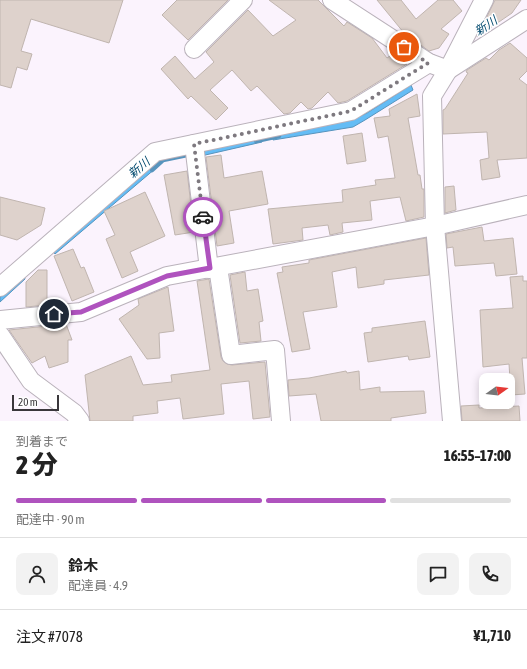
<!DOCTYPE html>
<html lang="ja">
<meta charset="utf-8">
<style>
body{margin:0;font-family:"Asap Condensed","Noto Sans JP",sans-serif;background:#f2f2f2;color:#222;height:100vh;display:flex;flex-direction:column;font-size:15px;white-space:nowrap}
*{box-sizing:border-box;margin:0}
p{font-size:13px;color:#767676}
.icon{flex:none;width:22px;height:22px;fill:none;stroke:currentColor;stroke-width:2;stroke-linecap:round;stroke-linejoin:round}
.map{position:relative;height:421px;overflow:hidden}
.panel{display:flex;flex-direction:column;background:#fff;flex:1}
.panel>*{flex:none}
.needle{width:26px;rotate:76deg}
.tools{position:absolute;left:479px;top:373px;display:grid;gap:8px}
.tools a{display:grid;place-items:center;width:36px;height:36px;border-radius:8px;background:#fff;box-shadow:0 2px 10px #0003;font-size:20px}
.scale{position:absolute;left:12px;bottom:10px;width:47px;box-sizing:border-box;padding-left:4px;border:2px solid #3a373b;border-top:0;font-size:11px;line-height:14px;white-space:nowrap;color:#3a373b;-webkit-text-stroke:3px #fff;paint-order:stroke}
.pin{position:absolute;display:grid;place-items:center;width:34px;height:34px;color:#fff;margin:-17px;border:2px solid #fff;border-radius:50%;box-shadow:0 1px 4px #0007}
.courier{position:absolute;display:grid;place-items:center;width:40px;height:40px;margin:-20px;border:3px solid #af53be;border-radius:50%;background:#fff;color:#222;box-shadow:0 1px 5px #0007}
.head em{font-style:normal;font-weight:800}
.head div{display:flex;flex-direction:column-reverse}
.head{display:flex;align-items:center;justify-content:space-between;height:68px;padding:0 16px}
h1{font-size:26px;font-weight:800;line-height:30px}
.bar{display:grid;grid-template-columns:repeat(4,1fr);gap:6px 4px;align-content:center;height:48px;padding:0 16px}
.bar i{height:5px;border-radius:3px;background:#e0e0e0}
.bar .on{background:#af53be}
.bar p{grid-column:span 4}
.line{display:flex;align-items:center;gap:10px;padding:0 16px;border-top:1px solid #e0e0e0}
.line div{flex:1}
.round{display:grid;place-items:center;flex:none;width:42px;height:42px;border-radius:8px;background:#f2f2f2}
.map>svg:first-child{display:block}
.water{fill:#64bcf5;stroke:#5794bd}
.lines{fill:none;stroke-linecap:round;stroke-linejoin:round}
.stream{stroke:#5794bd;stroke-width:4.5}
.building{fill:#ded2cc;stroke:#c0b5af}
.minor-casing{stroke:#bab2bb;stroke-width:20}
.minor{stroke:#fff;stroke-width:18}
.done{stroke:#7e797f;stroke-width:4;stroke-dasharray:0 7.2}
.route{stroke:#af53be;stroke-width:5}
.labels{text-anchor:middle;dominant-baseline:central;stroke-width:3;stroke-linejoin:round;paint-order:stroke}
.water-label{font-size:12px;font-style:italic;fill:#00496e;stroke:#fff}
</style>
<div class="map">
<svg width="527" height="421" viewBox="0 0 527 421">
<rect width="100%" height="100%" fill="#fbf3fd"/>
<!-- water -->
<g class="water">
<path d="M411 85 413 90 365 120 353 127 273 140 272 135 352 120 367 113Z"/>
<path d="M261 137 262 142 201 156 200 150Z"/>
<path d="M155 162 156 168 55 254 52 250Z"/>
<path d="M24 274 25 279 0 302V296Z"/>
</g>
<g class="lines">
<!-- stream -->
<g class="stream">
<path d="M256 141 279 136"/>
<path d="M152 170 163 160 192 154"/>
</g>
</g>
<!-- building -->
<g class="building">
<path d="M0 0H123L109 43 31 19 21 51 32 54 27 70 17 67 11 88 0 85Z"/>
<path d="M177 0H228L188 40 162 15Z"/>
<path d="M269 0H318L344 26 347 22 372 38 387 58 394 53 401 58 407 64 347 101 338 103 328 92 312 108 308 109 301 102 290 113 284 114 257 86 251 91 232 70 210 90 228 108 216 120 191 96 188 99 161 69 175 56 195 79 214 62 206 52 248 10 273 36 296 20Z"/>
<path d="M377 0H401L416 19 438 0H453L462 11 441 29 449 34 439 48 429 51 404 33Z"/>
<path d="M495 0H521L512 13 477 37Z"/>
<path d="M510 43 527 58V71L519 79 527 85V158L497 160 500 177 482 180 480 160 489 158 487 132 443 134V110L445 109 468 73 466 72 467 70 486 58 489 60 499 50Z"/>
<path d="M417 94 420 116 408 118 418 175H420L422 189H424V217L406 221 400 197 370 201 372 220 342 223 343 232 330 235 328 225 302 228 303 240 273 244 268 209 343 202 342 190 376 185 375 180 395 178 388 136 378 138 374 118 390 116 389 109Z"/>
<path d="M362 133 366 161 347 164 343 136Z"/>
<path d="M221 155 224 178 262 171 268 204 229 211 234 243 217 246 206 157Z"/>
<path d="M187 171 194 232 175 235 164 175Z"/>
<path d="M454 186 456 210 445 213V187Z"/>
<path d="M145 192 165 236 130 252 138 271 122 278 106 239 115 235 104 211Z"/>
<path d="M0 197 45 208 41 225 17 240 0 235Z"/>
<path d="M482 227 484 241 513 238 517 274 496 276 494 263 455 266 453 247 447 248 446 234Z"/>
<path d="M426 238 429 275 384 280V284L358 288 356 267 332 272 337 307 303 312 310 349 292 352 277 273 283 272 282 267 309 263V260Z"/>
<path d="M73 249 81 268 84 267 94 292 72 301 54 256Z"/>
<path d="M38 270H47V305L26 307V282Z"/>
<path d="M245 272 247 291 258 289 263 321 259 322 261 341 240 343 230 275Z"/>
<path d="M523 276V281H527V358H522L525 394 511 395 509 364 483 367 480 310 513 308 510 277Z"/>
<path d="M209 279 221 357 223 361 227 364 232 365 265 362 270 417 253 419 249 381 221 384 224 414 183 419 180 398 157 401 158 413 133 416V421H90L85 375 131 356 143 385 172 382 171 375 210 370 197 281Z"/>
<path d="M168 287 174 331 159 333 160 358 147 359 119 319 139 305 138 299Z"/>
<path d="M425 321 430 357 409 360 408 356 368 362 364 333 372 332V328Z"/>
<path d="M66 324 72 340H68V362L49 368 45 356 32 363 9 330 47 326V327L52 325Z"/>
<path d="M346 371 347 373 359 371 360 390 380 387V392L424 391 426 413 391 418V421H321L316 394 289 396 288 380 309 378Z"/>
<path d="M479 405V408L519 406 520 421H462L461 406Z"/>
</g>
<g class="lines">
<defs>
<g id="minor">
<path d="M332 0 429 63 448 70 527 19"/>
<path d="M194 49 243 0"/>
<path d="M194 144 209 269"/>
<path d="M218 267 231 355 275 350 281 421"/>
<path d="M0 287 155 152 351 111 429 63"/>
<path d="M0 320 81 312 167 276 435 226 527 205"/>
<path d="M0 335 31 381 74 413 80 421"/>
<path d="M452 421 435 226 432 96 448 70 484 0"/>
</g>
</defs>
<!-- minor casing -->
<use href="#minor" class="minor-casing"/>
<!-- minor -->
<use href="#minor" class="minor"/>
</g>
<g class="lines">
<!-- done -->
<path class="done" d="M203 217 194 144 351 111 428 63 404 47"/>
<!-- route -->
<path class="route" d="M54 314 81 312 167 276 210 268 203 217"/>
</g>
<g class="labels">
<!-- water labels -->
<g class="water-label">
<text transform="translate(486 26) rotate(-34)">新川</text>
<text transform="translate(139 168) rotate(-40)">新川</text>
</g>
</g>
</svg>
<div class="tools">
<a><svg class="needle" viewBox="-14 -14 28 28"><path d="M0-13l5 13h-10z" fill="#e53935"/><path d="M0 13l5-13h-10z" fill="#767676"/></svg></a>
</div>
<div class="scale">20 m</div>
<div class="pin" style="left:404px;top:47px;background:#ea580c"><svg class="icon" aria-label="bag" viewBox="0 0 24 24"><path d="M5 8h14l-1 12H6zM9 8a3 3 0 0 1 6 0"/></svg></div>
<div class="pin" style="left:54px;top:314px;background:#1f2937"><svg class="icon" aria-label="home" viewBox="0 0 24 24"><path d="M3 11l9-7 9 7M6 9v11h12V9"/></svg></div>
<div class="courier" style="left:203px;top:217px"><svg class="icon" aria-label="car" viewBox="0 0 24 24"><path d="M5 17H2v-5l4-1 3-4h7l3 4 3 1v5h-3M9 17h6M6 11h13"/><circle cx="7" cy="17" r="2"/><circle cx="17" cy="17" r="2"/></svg></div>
</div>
<section class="panel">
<div class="head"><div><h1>2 分</h1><p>到着まで</p></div><em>16:55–17:00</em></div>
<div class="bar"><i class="on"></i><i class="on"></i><i class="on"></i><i></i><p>配達中 · 90 m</p></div>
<div class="line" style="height:72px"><a class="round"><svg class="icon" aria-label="person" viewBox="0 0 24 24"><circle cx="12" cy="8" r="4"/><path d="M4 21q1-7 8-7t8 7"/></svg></a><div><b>鈴木</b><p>配達員 · 4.9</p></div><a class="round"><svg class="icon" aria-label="chat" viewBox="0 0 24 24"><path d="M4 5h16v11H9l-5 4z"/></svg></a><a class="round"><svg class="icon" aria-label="phone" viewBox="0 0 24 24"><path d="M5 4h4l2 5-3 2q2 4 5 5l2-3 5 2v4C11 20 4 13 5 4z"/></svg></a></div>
<div class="line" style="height:52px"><div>注文 #7078</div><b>¥1,710</b></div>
</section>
